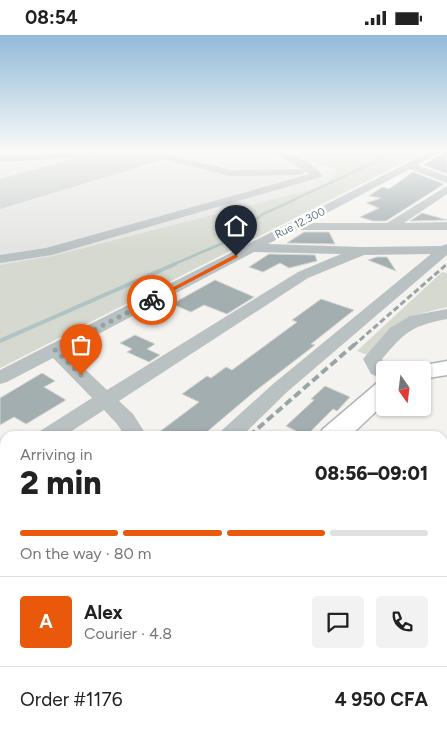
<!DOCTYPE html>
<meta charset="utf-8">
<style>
body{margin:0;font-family:Figtree,sans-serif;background:#f2f2f2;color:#222;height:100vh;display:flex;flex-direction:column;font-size:19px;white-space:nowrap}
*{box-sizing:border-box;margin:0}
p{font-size:16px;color:#767676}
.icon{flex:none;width:28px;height:28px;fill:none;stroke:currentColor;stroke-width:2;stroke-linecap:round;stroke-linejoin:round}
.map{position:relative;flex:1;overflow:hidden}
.details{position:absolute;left:0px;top:396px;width:448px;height:311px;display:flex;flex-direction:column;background:#fff;border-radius:15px 15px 0 0;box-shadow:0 1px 4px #0004}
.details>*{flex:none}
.needle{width:32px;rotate:166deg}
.tools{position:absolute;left:376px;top:326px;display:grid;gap:10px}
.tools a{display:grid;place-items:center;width:55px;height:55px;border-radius:5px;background:#fff;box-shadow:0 1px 4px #0004;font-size:25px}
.pin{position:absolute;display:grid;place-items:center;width:42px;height:42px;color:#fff;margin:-51px -21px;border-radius:50% 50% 50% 0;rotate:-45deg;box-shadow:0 0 5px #0007}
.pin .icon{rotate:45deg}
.courier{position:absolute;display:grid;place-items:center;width:50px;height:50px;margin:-25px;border:4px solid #ea580c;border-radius:50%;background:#fff;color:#222;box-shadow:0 1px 6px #0007}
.overview em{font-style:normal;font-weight:800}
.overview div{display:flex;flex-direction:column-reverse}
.overview{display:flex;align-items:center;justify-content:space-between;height:85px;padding:0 20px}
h1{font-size:32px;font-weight:800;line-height:38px}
.bar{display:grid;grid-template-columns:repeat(4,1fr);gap:8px 5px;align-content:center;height:60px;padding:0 20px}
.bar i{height:6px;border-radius:4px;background:#e0e0e0}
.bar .on{background:#ea580c}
.bar p{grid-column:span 4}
.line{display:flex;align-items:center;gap:12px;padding:0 20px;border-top:1px solid #e0e0e0}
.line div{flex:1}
.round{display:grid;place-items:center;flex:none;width:52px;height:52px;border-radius:5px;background:#f2f2f2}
.status{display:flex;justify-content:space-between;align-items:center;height:35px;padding:0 25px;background:#fff;direction:ltr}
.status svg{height:14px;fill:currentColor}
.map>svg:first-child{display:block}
.built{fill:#e4e4e3}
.green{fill:#d5d9cf}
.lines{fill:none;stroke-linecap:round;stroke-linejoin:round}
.stream-far2{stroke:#b1c3c3;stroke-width:2}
.stream-far1{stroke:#b1c3c3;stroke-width:2.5}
.stream{stroke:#b1c3c3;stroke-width:4}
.taxiway{fill:#c7cccb;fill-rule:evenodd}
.runway{fill:#c7cccb;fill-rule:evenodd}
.building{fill:#a3aeb1;stroke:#d5d4d2}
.major-casing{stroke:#aeb5b7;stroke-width:3}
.minor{fill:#bac1c3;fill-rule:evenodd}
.major{fill:#fff;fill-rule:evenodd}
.rail-far2{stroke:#9aa4a7;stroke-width:3;stroke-dasharray:6 3;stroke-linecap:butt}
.rail-far1{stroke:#9aa4a7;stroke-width:4;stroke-dasharray:8 4;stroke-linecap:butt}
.rail{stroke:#9aa4a7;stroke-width:6;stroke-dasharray:12 6;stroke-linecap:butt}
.route{fill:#ea580c}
.done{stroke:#93a2a4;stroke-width:5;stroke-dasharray:0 9}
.labels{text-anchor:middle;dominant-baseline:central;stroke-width:5;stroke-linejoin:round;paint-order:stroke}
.far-street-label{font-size:11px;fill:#5f767b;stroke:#fff}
</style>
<div class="status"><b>08:54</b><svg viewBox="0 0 49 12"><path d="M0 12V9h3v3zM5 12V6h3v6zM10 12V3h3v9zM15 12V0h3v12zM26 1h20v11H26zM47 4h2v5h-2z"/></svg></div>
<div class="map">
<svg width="447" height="707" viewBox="0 0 447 707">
<rect width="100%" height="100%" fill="#f4f3ef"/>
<!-- built -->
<path class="built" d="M0 115H428L0 333Z"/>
<!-- green -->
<g class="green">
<path d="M280 115H428L0 333V230L53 221 325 151 338 135Z"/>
<path d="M442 237 447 238V272L411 281 370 321 357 316Z"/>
</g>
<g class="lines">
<!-- stream-far2 -->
<path class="stream-far2" d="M291 166 369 130 396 115"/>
<!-- stream-far1 -->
<path class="stream-far1" d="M172 230 228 206 263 179 294 165"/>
<!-- stream -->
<path class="stream" d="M0 306 175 229"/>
<!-- taxiway -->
<path class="taxiway" d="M49 139 56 141 58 145 56 149 0 157V145Z"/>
<!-- runway -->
<path class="runway" d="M105 115H171L165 124 0 174V144Z"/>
</g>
<!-- building -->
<g class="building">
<path d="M446 115H447V139L424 130Z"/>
<path d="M413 137 444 149 386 186H373L360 182 379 173 366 168 381 163 369 161 382 152 389 154Z"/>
<path d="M422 178 447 185 410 186Z"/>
<path d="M304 197H329L335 209 287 208Z"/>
<path d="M269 219 315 220 317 226 289 233 280 228 263 237 249 232Z"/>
<path d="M377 222H387L396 236 368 225Z"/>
<path d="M215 245 254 262 227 279 204 270 191 277 172 269Z"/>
<path d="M321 264 354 275 311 309 315 310 254 357 202 401H154L199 367 182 359 207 341 211 343 226 332 232 335 297 287 292 285Z"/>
<path d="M135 300 155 309 147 314 160 320 149 327 127 317 132 314 120 308Z"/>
<path d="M42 338 55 346 44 352 66 365 26 389 14 382 0 390V363Z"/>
<path d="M325 351 350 362 337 376 333 374 306 401 286 391 314 365 311 364Z"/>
</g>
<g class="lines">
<defs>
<g id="major">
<path d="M447 326V340L422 344V335H411L414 332Z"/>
<path d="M385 346V368L350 401H319L323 394 376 349Z"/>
<path d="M5 547V583L0 585V549Z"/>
<path d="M5 687V702H45L43 707H0V691Z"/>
</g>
</defs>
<!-- major casing -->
<use href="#major" class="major-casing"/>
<!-- minor -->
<g class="minor">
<path d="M270 115C287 115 311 126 322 140L321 142 52 220 0 228V220L46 213 310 139Z"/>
<path d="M433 115H444L417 130 447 141V148L410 134 308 188H387L447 151V159L404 188 447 187V195H295L268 209 362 212 441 211 447 209V220L287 357 242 401H218L221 396 273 349 431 219 364 220 308 243 119 366 133 379 147 401H125L117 389 104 375 64 401H37L40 396 92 363 53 323 7 347 0 349V335ZM254 217 341 219 298 237 107 355 66 316Z"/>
<path d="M92 117 95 118V122L0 127V121Z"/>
<path d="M166 119 230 135 300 134 305 137 300 140 230 141 163 124 161 122Z"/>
<path d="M447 274V284C411 291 405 297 382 324L385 331 392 335H385V345L371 339 363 324 390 293 410 281Z"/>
<path d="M5 420V438L0 439V421Z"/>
<path d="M447 512V542L442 544V514Z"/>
<path d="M370 702H408L410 707H372Z"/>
</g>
<!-- major -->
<use href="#major" class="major"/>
<!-- rail-far2 -->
<path class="rail-far2" d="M353 311 447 229"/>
<!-- rail-far1 -->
<path class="rail-far1" d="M249 401 355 309"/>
<!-- rail -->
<path class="rail" d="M0 622 5 618"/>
</g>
<!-- sky -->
<linearGradient id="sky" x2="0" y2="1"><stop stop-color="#92bad9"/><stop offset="0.54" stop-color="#fafaf8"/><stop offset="1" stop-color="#fafaf8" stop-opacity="0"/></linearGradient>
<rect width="447" height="214" fill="url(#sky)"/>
<!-- route -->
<path class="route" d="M236 219 238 222 154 266 149 265Z"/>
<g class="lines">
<!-- done -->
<path class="done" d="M81 340 55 315 152 265"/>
</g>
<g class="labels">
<!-- far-street labels -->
<g class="far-street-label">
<text transform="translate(300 188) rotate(-27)">Rue 12.300</text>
</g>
</g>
</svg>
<div class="tools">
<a><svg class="needle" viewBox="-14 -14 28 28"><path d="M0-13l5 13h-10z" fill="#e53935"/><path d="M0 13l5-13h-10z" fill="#767676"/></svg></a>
</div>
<div class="pin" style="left:81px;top:340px;background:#ea580c"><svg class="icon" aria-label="bag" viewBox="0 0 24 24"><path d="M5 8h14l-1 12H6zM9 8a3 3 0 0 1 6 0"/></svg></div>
<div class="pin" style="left:236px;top:221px;background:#1f2937"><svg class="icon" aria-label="home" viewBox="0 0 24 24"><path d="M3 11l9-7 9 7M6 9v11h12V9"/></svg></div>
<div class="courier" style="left:152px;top:265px"><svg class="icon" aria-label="bike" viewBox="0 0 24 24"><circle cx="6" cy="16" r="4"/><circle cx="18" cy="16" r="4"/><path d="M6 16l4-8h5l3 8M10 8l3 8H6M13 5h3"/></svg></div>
<section class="details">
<div class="overview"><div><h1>2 min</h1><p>Arriving in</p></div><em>08:56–09:01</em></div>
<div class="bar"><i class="on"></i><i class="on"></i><i class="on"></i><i></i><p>On the way · 80 m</p></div>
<div class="line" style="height:90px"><b class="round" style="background:#ea580c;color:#fff">A</b><div><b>Alex</b><p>Courier · 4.8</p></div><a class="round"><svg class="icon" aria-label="chat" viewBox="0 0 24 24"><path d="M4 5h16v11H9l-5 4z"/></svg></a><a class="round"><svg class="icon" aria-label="phone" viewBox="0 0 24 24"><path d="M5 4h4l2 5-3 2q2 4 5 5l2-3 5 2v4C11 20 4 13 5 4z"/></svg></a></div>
<div class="line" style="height:65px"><div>Order #1176</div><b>4 950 CFA</b></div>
</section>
</div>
